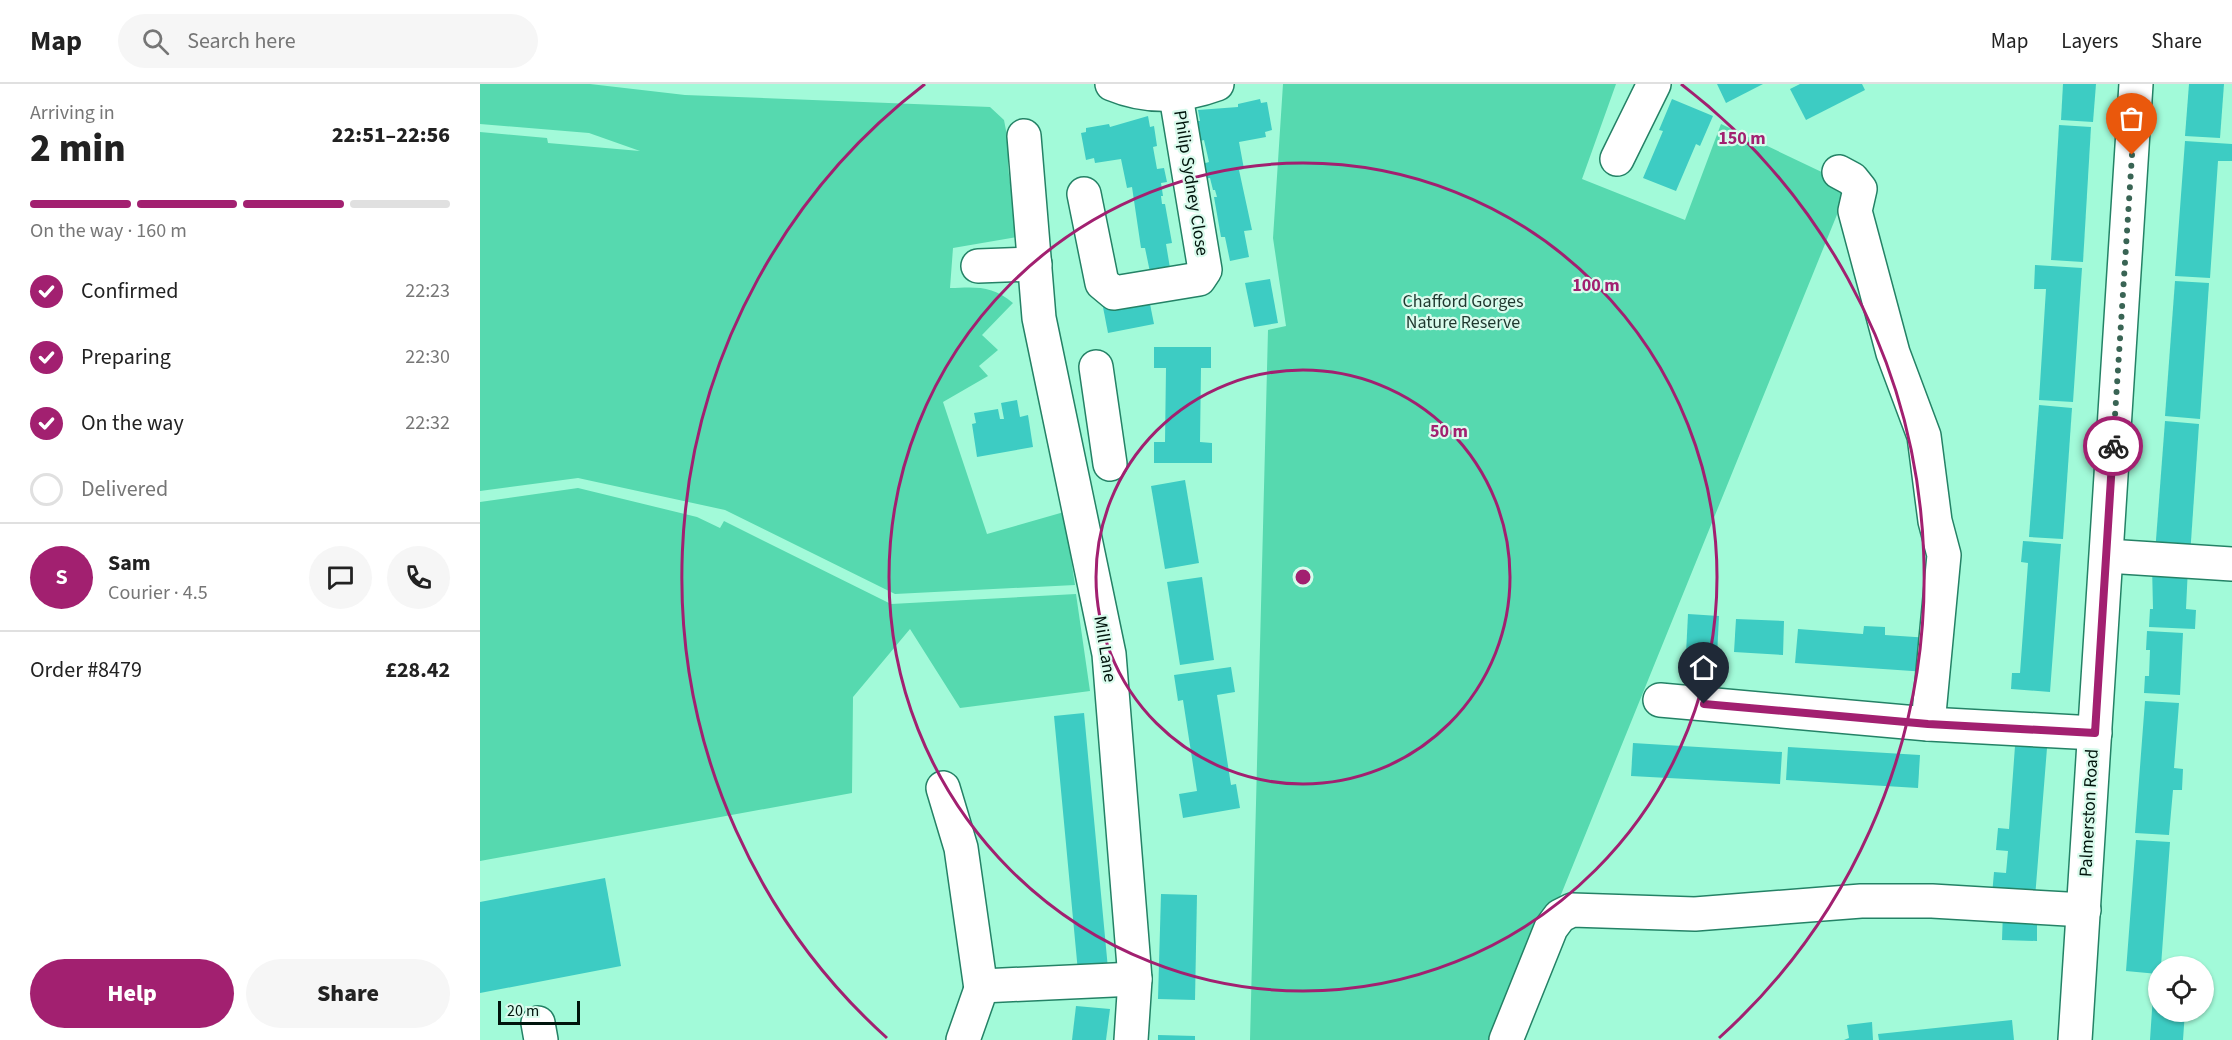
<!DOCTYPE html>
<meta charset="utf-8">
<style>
body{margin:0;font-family:"Source Sans 3",sans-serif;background:#f6f6f6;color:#222;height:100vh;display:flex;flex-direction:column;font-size:22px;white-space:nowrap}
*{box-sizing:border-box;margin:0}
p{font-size:20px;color:#767676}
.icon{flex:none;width:33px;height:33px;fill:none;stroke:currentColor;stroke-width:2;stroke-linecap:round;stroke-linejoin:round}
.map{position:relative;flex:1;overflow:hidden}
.sheet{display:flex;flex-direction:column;background:#fff;width:480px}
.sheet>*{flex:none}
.fabs{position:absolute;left:1668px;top:872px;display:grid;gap:12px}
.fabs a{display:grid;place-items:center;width:66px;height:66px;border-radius:50%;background:#fff;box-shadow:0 2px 4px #0004;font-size:30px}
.scale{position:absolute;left:18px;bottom:15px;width:82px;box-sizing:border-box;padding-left:6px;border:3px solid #00140c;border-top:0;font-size:16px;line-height:21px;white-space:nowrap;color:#00140c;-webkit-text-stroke:4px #dafbed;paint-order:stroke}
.pin{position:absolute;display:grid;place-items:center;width:51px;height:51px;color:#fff;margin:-62px -26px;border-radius:50% 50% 50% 0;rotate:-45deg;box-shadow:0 0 6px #0007}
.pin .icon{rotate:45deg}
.courier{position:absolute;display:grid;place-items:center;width:60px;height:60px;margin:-30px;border:4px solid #a22070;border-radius:50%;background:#fff;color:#222;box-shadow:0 2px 8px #0007}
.head em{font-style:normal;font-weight:800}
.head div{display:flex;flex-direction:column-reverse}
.head{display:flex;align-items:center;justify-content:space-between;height:102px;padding:0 30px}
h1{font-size:39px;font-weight:800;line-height:45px}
.bar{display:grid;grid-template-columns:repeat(4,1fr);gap:9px 6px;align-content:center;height:72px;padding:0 30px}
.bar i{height:8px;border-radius:4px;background:#e0e0e0}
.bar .active{background:#a22070}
.bar p{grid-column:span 4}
.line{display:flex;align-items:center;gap:15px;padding:0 30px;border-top:2px solid #e0e0e0}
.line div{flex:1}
.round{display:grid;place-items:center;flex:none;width:63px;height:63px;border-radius:32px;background:#f6f6f6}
ol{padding:0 30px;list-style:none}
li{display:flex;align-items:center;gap:18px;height:66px}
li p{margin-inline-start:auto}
li .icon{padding:6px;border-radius:50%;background:#a22070;color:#fff;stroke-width:4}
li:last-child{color:#767676}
li i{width:33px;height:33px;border:3px solid #e0e0e0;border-radius:50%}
.button{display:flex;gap:12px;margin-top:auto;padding:12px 30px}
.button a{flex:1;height:69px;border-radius:36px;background:#a22070;color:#fff;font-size:24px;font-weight:800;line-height:69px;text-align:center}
.button a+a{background:#f6f6f6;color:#222}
header{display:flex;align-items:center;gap:36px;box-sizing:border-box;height:84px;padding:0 30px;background:#fff;border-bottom:2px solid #e0e0e0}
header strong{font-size:28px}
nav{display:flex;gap:33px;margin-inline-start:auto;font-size:21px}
.search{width:420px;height:54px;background:#f6f6f6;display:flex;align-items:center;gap:15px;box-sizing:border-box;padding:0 21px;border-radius:33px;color:#767676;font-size:22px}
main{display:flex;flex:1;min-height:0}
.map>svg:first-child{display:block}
.green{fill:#56d9af}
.building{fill:#3dccc3}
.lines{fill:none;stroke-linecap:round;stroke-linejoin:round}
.minor-casing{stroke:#248266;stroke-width:36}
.minor{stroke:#fff;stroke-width:33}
.done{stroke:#396454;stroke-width:6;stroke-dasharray:0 10.8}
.route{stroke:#a22070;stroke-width:8}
.ring{fill:none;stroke:#a22070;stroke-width:3}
.labels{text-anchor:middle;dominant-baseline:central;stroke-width:4.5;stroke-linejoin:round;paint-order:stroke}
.street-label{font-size:18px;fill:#00140c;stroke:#dafbed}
.park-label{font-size:18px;fill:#1f382f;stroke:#dafbed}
.centre{fill:#a22070;stroke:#dafbed;stroke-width:3}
.ring-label{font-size:18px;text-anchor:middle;font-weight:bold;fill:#a22070;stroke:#dafbed;stroke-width:4.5;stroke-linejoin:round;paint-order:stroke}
</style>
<header>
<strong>Map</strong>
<div class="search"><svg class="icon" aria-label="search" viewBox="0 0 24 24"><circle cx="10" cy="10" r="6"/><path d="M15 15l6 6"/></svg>Search here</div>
<nav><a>Map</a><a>Layers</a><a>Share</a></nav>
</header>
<main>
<section class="sheet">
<div class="head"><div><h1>2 min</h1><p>Arriving in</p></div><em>22:51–22:56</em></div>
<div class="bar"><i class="active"></i><i class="active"></i><i class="active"></i><i></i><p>On the way · 160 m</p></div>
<ol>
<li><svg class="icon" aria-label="check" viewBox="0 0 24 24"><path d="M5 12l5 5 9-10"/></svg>Confirmed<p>22:23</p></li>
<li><svg class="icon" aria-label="check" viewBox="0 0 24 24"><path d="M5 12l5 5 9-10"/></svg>Preparing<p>22:30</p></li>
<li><svg class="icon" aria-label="check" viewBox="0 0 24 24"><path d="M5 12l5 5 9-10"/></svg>On the way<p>22:32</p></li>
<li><i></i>Delivered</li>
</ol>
<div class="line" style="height:108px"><b class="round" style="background:#a22070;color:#fff">S</b><div><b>Sam</b><p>Courier · 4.5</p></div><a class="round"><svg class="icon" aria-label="chat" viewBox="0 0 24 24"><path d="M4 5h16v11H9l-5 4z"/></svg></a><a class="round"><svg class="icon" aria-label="phone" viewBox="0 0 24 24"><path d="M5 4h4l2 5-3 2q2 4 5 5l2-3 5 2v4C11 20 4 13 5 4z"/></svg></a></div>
<div class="line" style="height:78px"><div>Order #8479</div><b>£28.42</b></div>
<div class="button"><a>Help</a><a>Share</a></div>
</section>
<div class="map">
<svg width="1752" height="956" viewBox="0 0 1752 956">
<rect width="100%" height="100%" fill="#a2fad9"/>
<!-- green -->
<g class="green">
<path d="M0 0H110L205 11 510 23 524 36 528 57V83L537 153 473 164 470 204C495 203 513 201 533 219L502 251 518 266 499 282 508 292 463 318 507 450 584 428 595 501 415 510 245 426 98 394 0 407V48L67 54 68 59 160 67 109 49 0 40Z"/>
<path d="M803 0H1136L1102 95 1205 136 1241 40 1369 101 1022 956H770L788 246 806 242 793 154Z"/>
<path d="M98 404 217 433 240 444 244 437 411 520 596 510 610 607 480 624 430 545 373 613 372 709 0 777V418Z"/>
</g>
<!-- building -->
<g class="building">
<path d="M1237 0H1283L1246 19Z"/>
<path d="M1320 0H1382L1385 6 1326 36 1310 5Z"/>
<path d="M1583 0H1616L1613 38 1581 36Z"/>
<path d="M1709 0H1744L1740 54 1705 52Z"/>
<path d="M780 15 781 19 787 18 792 46 785 48 786 53 759 58 764 85 759 86 772 146 764 147 769 173 750 177 745 153H741L734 113H737L735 106H733L730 94 724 95 722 80 729 78 724 56 720 57 716 37H720L718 26 758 23V20Z"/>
<path d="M1192 15 1233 32 1220 62 1216 60 1196 107 1163 94 1183 47 1179 46Z"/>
<path d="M668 32 670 43 674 42 677 62 673 63 677 85 684 84 687 98 681 99 683 112H681L682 120H685L692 159 686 160 690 184 670 188 665 164H661L652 103 647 104 641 75 615 79 614 74 606 76 601 49 606 48V44L629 40 630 43Z"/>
<path d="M1579 41 1611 43 1603 178 1571 176Z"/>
<path d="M1705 57 1752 60V77H1738L1730 194 1695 192Z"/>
<path d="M1555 181 1602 184 1593 318 1559 316 1566 205H1554Z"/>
<path d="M790 195 798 239 774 243 765 199Z"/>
<path d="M1695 197 1729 199 1720 335 1685 332Z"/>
<path d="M669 215 674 240 628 249 623 223Z"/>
<path d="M674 263H731V284H721L720 358 732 359V379H674V358H685L686 284H674Z"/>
<path d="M537 316 540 333 548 331 553 363 497 373 492 340 496 339 494 329 518 325 520 335H524L521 319Z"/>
<path d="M1559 321 1592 324 1583 455 1549 453Z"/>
<path d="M1685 337 1719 340 1710 472 1675 469Z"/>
<path d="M705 396 719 479 685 485 671 402Z"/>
<path d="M1543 457 1581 460 1570 608 1531 605 1532 589H1540L1548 479 1541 478Z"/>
<path d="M1672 481 1708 483 1706 525 1716 526 1715 545 1669 543 1670 525H1673Z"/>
<path d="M722 493 734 576 700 581 687 498Z"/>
<path d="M1208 530 1239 532 1237 572 1206 570Z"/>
<path d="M1256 535 1304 537 1303 571 1254 568Z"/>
<path d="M1384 542 1405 543V551L1450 554 1447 588 1315 579 1318 545 1383 550Z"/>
<path d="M1667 547 1703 549 1700 611 1664 609 1665 592H1669L1670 566H1666Z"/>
<path d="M751 583 755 608 737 611 751 701 756 700 760 724 703 734 699 710 717 707 703 616 698 617 694 591Z"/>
<path d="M1665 617 1699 619 1694 684 1703 685 1702 706H1693L1689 751 1655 749Z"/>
<path d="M604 629 628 885 598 888 574 632Z"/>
<path d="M1153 659 1302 668 1300 700 1151 692Z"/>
<path d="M1535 662 1567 664 1555 814 1512 811 1514 788 1526 789 1528 767 1516 766 1518 744 1529 745Z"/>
<path d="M1308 663 1440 671 1438 704 1306 696Z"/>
<path d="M1656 756 1690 758 1681 882H1678V890L1646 887Z"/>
<path d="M125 794 141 882 0 909V818Z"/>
<path d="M681 810 717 811 715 916 678 915Z"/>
<path d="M1523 827 1557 828V857L1522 856Z"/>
<path d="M1674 896 1678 897V927H1705L1703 956H1670Z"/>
<path d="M596 922 630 925 626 956H592Z"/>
<path d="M1532 936 1534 956H1399L1398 950Z"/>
<path d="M1392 938 1393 956H1364L1369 954 1367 941Z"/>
<path d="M678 951 715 952V956H678Z"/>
</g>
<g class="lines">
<defs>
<g id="minor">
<path d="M632 0C668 15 702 13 737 0"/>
<path d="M544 52 559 234 629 570 655 895 651 956"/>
<path d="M1137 75 1174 0"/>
<path d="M1359 88 1372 95 1380 105 1375 127 1413 269 1444 352 1455 437 1464 471 1448 640"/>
<path d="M604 110 622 199 634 209 719 195 725 186 696 12"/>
<path d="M498 182 555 180"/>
<path d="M616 283 630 380"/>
<path d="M1627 472 1752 480"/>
<path d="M1180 616 1448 640 1615 649"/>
<path d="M463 704 481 764 501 905"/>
<path d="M58 939 61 956"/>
<path d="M483 956 502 902 655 895"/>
<path d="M1026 956 1071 844 1080 832 1092 826 1215 830 1381 817H1452L1604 826"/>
<path d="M1595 956 1656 0"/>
</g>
</defs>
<!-- minor casing -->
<use href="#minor" class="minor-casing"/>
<!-- minor -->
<use href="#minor" class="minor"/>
</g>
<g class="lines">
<!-- done -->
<path class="done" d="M1633 362 1652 71"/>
<!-- route -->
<path class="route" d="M1224 620 1448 640 1615 649 1633 362"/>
</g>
<!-- distance rings -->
<g class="ring">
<circle cx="823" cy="493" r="207"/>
<circle cx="823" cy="493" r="414"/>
<path d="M407 954A621 621 0 0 1 445 0M1201 0A621 621 0 0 1 1239 954"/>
</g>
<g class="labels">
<!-- street labels -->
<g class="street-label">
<text transform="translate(711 99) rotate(81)">Philip Sydney Close</text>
<text transform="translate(625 565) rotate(81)">Mill Lane</text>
<text transform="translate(1609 729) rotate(-87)">Palmerston Road</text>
</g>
<!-- park labels -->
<g class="park-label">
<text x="983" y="217">Chafford Gorges<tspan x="983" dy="21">Nature Reserve</tspan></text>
</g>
</g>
<circle cx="823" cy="493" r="9" class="centre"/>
<g class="ring-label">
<text x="1262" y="60">150 m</text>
<text x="1116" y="207">100 m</text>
<text x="969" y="353">50 m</text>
</g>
</svg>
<div class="fabs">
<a><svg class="icon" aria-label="locate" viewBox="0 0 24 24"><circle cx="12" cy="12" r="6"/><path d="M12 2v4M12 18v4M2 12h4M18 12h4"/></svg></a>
</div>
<div class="scale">20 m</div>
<div class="pin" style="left:1652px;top:71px;background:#ea580c"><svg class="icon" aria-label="bag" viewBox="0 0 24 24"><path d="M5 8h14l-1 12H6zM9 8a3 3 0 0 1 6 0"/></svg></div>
<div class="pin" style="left:1224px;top:620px;background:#1f2937"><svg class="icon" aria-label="home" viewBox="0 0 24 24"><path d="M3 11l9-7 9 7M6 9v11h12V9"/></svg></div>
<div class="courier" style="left:1633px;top:362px"><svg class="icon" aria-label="bike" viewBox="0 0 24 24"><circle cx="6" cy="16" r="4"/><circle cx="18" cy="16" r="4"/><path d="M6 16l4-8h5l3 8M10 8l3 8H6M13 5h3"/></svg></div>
</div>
</main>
